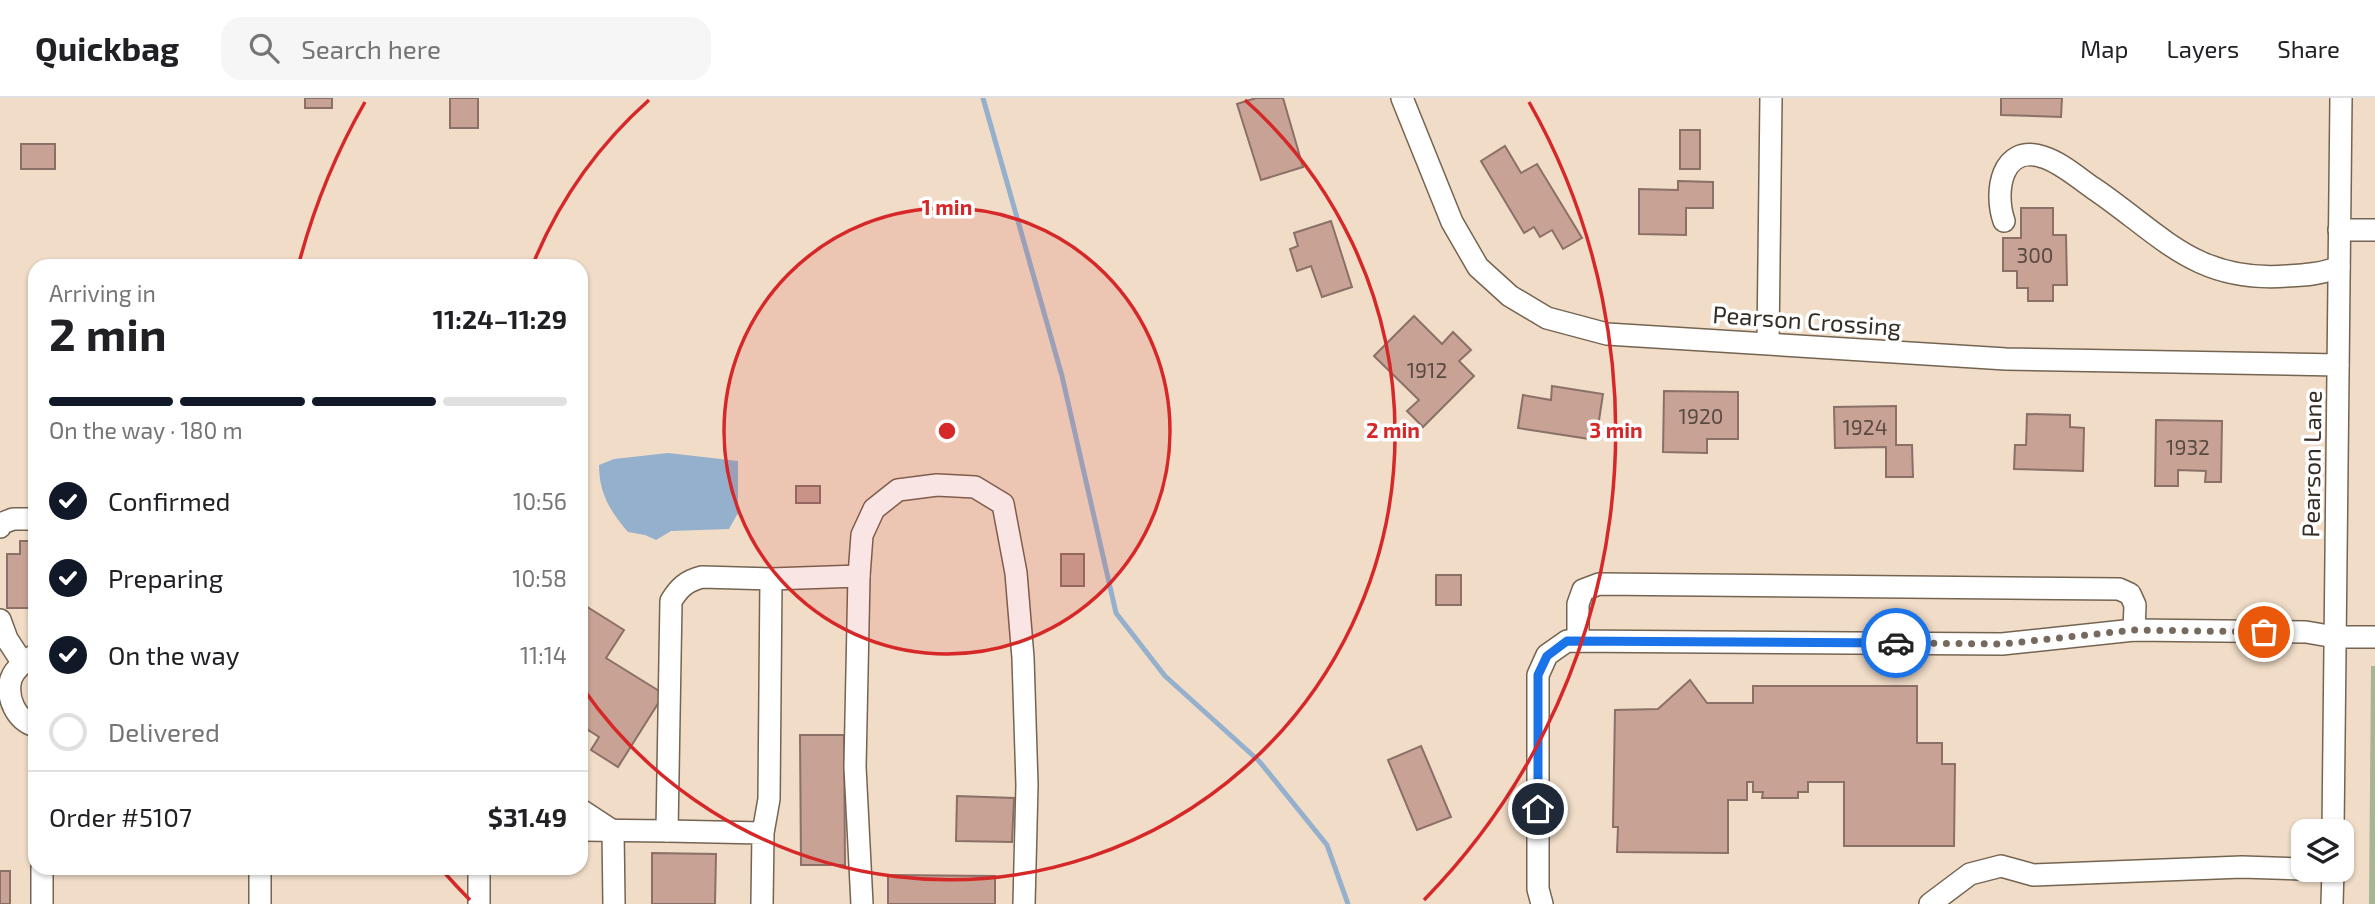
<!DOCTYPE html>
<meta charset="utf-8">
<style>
body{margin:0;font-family:"Exo 2",sans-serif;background:#f6f6f6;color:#202124;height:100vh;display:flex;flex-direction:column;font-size:26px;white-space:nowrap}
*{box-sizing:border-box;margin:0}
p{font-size:23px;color:#757577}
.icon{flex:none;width:38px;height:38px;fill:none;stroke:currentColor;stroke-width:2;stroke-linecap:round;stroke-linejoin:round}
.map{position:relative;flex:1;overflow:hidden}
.side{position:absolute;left:28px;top:161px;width:560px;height:616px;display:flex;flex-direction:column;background:#fff;border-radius:21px;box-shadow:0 2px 5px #0004}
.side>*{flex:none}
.controls{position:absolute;left:2291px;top:721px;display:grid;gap:14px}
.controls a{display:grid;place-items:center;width:63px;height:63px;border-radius:14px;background:#fff;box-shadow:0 2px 5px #0004;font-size:35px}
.pin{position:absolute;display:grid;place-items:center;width:60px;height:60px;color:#fff;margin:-30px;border:4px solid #fff;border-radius:50%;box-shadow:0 2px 7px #0007}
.courier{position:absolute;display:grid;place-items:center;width:70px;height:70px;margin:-35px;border:5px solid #1a73e8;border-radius:50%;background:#fff;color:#222;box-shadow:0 2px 9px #0007}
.head em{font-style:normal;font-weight:700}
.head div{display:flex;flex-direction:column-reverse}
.head{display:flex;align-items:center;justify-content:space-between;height:119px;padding:0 21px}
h1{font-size:46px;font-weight:700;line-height:52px}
.bar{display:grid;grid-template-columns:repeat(4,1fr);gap:10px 7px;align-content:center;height:84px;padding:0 21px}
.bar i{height:9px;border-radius:5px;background:#e0e0e0}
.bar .current{background:#111827}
.bar p{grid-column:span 4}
.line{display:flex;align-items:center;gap:18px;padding:0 21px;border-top:2px solid #e0e0e0}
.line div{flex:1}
ol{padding:0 21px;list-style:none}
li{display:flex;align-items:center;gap:21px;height:77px}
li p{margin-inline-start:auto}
li .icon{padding:7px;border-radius:50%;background:#111827;color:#fff;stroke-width:4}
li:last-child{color:#757577}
li i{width:38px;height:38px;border:4px solid #e0e0e0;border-radius:50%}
header{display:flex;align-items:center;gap:42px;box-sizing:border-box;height:98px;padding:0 35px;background:#fff;border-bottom:2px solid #e0e0e0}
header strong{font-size:33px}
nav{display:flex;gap:38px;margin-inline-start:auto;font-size:24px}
.search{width:490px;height:63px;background:#f6f6f6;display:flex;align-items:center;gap:18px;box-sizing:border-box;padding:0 24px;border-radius:21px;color:#757577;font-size:26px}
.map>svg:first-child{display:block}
.green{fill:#a7b595}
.water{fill:#95b0cc}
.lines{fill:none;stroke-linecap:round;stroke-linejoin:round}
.stream{stroke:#95b0cc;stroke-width:5}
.building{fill:#c8a294;stroke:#8a7067;stroke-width:2}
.minor-casing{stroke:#756451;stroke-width:24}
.minor{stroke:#fff;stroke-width:21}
.done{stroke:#766a5e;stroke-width:7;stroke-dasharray:0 12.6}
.route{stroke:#1a73e8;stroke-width:9}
.ring{fill:none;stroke:#d62828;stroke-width:3.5}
.labels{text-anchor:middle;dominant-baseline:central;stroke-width:7;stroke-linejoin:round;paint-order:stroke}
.number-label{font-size:21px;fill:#594a41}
.street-label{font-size:24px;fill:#342d25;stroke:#fff}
.centre{fill:#d62828;stroke:#fff;stroke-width:3.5}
.ring-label{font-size:21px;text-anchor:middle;font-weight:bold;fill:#d62828;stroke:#fff;stroke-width:7;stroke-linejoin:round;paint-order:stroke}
</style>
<header>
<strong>Quickbag</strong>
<div class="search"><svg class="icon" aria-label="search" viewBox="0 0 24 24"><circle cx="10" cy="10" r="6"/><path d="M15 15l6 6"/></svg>Search here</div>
<nav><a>Map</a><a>Layers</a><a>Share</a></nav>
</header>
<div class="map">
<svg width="2375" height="806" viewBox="0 0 2375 806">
<rect width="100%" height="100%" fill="#f0dcc7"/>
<!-- green -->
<path class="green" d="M2371 568H2375V806H2369Z"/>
<!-- water -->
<path class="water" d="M668 355 738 363V415L729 431 671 433 656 442 645 437 628 434C610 413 599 395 599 367L614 361Z"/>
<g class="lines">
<!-- stream -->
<path class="stream" d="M983 0 1062 278 1116 515 1165 578 1259 663 1327 747 1348 806"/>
</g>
<!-- building -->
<g class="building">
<rect x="305" y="0" width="27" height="10"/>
<rect x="450" y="0" width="28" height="30"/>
<path d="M1256 0H1283L1303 69 1261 82 1237 6Z"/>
<path d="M2001 0H2062L2061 19 2001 17Z"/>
<rect x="1680" y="32" width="20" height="39"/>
<rect x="21" y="46" width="34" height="25"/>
<path d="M1505 48 1521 75 1537 66 1582 140 1563 151 1552 132 1540 139 1534 129 1524 135 1481 63Z"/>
<path d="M1678 83 1713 84V110H1686V137L1639 136V91L1678 92Z"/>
<path d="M2021 110H2053V137H2066L2067 187H2053V203H2028V190H2017V173H2003V140H2021Z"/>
<path d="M1331 123 1352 189 1322 199 1311 168 1297 173 1290 151 1298 148 1294 135Z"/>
<path d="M1414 218 1442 246 1453 234 1471 252 1459 263 1474 278 1423 329 1407 313 1419 302 1374 258Z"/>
<path d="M1552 288 1603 296 1596 342 1518 330 1523 297 1551 302Z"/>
<path d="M1664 293 1738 294V341H1707V355L1663 354Z"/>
<path d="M1896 308V347H1912L1913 379H1886V349L1835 350 1834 309Z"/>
<path d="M2027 316 2070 317V329L2084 330 2083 373 2014 371 2015 347H2026Z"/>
<path d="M2156 322 2222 323 2221 384H2205L2206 373 2178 372V388H2155Z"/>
<rect x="796" y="388" width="24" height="17"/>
<path d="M20 443H34V510H7V456H20Z"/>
<rect x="1061" y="456" width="23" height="32"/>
<rect x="1436" y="477" width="25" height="30"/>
<path d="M581 505 624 532 606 560 664 596 618 669 591 652 599 639 588 632 581 643Z"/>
<path d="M1690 582 1707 605H1753V588H1917V645H1942V666H1955L1954 748H1844V684H1808V694H1798V700H1762L1763 694H1753V684H1747V702H1728V755L1617 754 1618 729H1613L1615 612 1658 611Z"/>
<path d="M800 637H844L845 767H801Z"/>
<path d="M1421 648 1451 719 1417 732 1388 662Z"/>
<path d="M957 698 1014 700 1012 744 956 743Z"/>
<path d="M652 755 716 756 715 806H652Z"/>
<rect x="0" y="773" width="10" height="33"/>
<path d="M888 777 995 778V806H888Z"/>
</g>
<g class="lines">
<defs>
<g id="minor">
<path d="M1402 0 1452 124 1478 169 1510 198 1547 220 1607 236 2006 261 2338 267"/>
<path d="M2004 123C1994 95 2001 45 2043 59 2060 64 2077 79 2093 90 2161 136 2195 185 2287 178 2305 177 2322 176 2339 169"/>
<path d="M2339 132H2375"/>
<path d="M1768 245 1771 0"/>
<path d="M0 429V426L13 421H35"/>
<path d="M859 478 862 437 874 411 898 392 937 387 975 389 1003 406 1016 475 1023 560 1027 687 1024 806"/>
<path d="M771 481 859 478 855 669 862 806"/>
<path d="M0 522 7 541 22 564"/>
<path d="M1578 543V506L1583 492 1599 486 2119 491 2130 496 2135 507 2134 532"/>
<path d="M35 557C25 563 15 570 11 581 6 600 16 622 35 628"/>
<path d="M581 712 613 733 614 806"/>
<path d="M581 732 667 733"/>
<path d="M2333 733 2341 0"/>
<path d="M42 806V770"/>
<path d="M260 806V770"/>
<path d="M479 806V770"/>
<path d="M762 806 763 735 769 701 771 481 702 479C686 483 679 490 671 503L667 733 763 735"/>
<path d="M1542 806 1538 791V577L1547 557 1567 543 2002 546 2134 532 2306 534 2335 539H2375"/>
<path d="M1930 806 1970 776 2001 768 2033 777 2242 769 2303 771"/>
<path d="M2332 806 2333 772"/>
</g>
</defs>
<!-- minor casing -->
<use href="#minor" class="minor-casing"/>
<!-- minor -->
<use href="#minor" class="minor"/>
</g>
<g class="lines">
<!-- done -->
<path class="done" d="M1896 545 2002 546 2134 532 2264 534"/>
<!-- route -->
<path class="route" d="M1538 711V577L1547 558 1567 543 1896 545"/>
</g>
<!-- distance rings -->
<circle cx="947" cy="333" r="223" fill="#d62828" fill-opacity=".12"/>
<g class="ring">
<circle cx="947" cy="333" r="223"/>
<path d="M533 166A446 446 0 0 1 649 2M1245 2A446 446 0 1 1 582 589"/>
<path d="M470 802A669 669 0 0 1 442 772M299 165A669 669 0 0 1 365 4M1529 4A669 669 0 0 1 1424 802"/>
</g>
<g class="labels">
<!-- number labels -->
<g class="number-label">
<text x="2035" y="156">300</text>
<text x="1427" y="271">1912</text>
<text x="1701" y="317">1920</text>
<text x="1865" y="328">1924</text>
<text x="2188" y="348">1932</text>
</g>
<!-- street labels -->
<g class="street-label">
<text transform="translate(1807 222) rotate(4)">Pearson Crossing</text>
<text transform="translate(2311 366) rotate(-89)">Pearson Lane</text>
</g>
</g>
<circle cx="947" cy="333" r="10" class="centre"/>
<g class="ring-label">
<text x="947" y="117">1 min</text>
<text x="1393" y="340">2 min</text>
<text x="1616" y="340">3 min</text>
</g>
</svg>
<div class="controls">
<a><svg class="icon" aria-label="layers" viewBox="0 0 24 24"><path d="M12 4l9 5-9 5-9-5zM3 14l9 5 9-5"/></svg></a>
</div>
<div class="pin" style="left:2264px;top:534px;background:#ea580c"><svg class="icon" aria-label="bag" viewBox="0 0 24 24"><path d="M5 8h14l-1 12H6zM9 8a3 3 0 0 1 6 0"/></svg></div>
<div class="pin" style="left:1538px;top:711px;background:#1f2937"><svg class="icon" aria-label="home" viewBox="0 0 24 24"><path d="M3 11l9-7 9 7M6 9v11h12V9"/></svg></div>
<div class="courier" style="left:1896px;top:545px"><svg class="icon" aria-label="car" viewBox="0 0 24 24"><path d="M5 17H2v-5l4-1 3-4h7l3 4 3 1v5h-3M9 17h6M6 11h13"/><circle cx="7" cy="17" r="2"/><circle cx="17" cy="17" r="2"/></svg></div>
<section class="side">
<div class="head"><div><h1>2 min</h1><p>Arriving in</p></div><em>11:24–11:29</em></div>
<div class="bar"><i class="current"></i><i class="current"></i><i class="current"></i><i></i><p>On the way · 180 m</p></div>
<ol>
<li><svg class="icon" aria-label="check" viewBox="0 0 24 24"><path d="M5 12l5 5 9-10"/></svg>Confirmed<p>10:56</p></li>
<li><svg class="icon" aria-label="check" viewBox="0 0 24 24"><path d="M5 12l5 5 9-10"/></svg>Preparing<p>10:58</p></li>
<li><svg class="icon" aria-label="check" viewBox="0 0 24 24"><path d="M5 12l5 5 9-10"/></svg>On the way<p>11:14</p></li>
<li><i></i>Delivered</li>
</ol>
<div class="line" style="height:91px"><div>Order #5107</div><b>$31.49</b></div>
</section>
</div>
